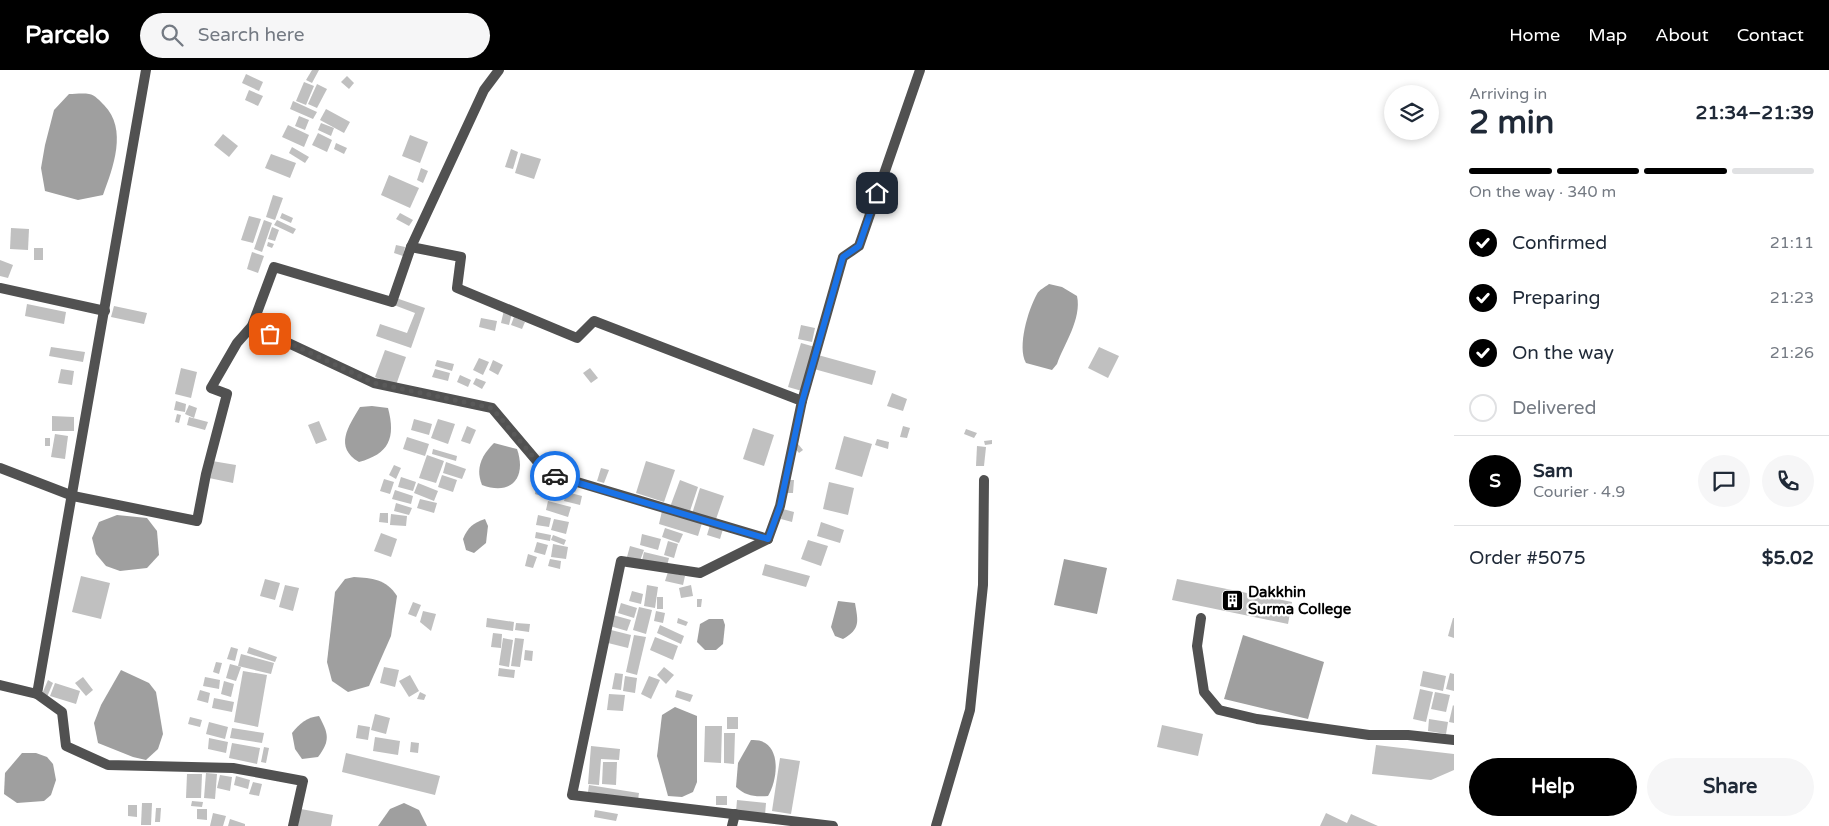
<!DOCTYPE html>
<meta charset="utf-8">
<style>
body{margin:0;font-family:"Varela Round",sans-serif;background:#f6f6f7;color:#1f2937;height:100vh;display:flex;flex-direction:column;font-size:19px;white-space:nowrap}
*{box-sizing:border-box;margin:0}
p{font-size:16px;color:#747a83}
.icon{flex:none;width:28px;height:28px;fill:none;stroke:currentColor;stroke-width:2;stroke-linecap:round;stroke-linejoin:round}
.map{position:relative;flex:1;overflow:hidden}
.side{display:flex;flex-direction:column;background:#fff;width:375px}
.side>*{flex:none}
.fabs{position:absolute;left:1384px;top:15px;display:grid;gap:10px}
.fabs a{display:grid;place-items:center;width:55px;height:55px;border-radius:50%;background:#fff;box-shadow:0 2px 8px #0003;font-size:25px}
.pin{position:absolute;display:grid;place-items:center;width:42px;height:42px;color:#fff;margin:-21px;border-radius:10px;box-shadow:0 2px 8px #0006}
.courier{position:absolute;display:grid;place-items:center;width:50px;height:50px;margin:-25px;border:4px solid #1a73e8;border-radius:50%;background:#fff;color:#222;box-shadow:0 1px 6px #0007}
.summary em{font-style:normal;font-weight:800}
.summary div{display:flex;flex-direction:column-reverse}
.summary{display:flex;align-items:center;justify-content:space-between;height:85px;padding:0 15px}
h1{font-size:32px;font-weight:800;line-height:38px}
.bar{display:grid;grid-template-columns:repeat(4,1fr);gap:8px 5px;align-content:center;height:60px;padding:0 15px}
.bar i{height:6px;border-radius:4px;background:#e0e1e3}
.bar .active{background:#000}
.bar p{grid-column:span 4}
.line{display:flex;align-items:center;gap:12px;padding:0 15px;border-top:1px solid #e0e1e3}
.line div{flex:1}
.round{display:grid;place-items:center;flex:none;width:52px;height:52px;border-radius:26px;background:#f6f6f7}
ol{padding:0 15px;list-style:none}
li{display:flex;align-items:center;gap:15px;height:55px}
li p{margin-inline-start:auto}
li .icon{padding:5px;border-radius:50%;background:#000;color:#fff;stroke-width:4}
li:last-child{color:#747a83}
li i{width:28px;height:28px;border:2px solid #e0e1e3;border-radius:50%}
.action{display:flex;gap:10px;margin-top:auto;padding:10px 15px}
.action a{flex:1;height:58px;border-radius:30px;background:#000;color:#fff;font-size:20px;font-weight:800;line-height:58px;text-align:center}
.action a+a{background:#f6f6f7;color:#1f2937}
header{display:flex;align-items:center;gap:30px;box-sizing:border-box;height:70px;padding:0 25px;background:#000;color:#fff}
header strong{font-size:24px}
nav{display:flex;gap:28px;margin-inline-start:auto;font-size:18px}
.search{width:350px;height:45px;background:#f6f6f7;display:flex;align-items:center;gap:12px;box-sizing:border-box;padding:0 18px;border-radius:28px;color:#747a83;font-size:19px}
main{display:flex;flex:1;min-height:0}
.map>svg:first-child{display:block}
.water{fill:#9f9f9f}
.building{fill:#c0c0c0}
.lines{fill:none;stroke-linecap:round;stroke-linejoin:round}
.street{stroke:#515151;stroke-width:10}
.done{stroke:#595959;stroke-width:5;stroke-dasharray:0 9}
.route{stroke:#1a73e8;stroke-width:6}
.labels{text-anchor:middle;dominant-baseline:central;stroke-width:4.5;stroke-linejoin:round;paint-order:stroke}
.poi-label{font-size:15px;font-weight:bold;fill:#000;stroke:#fff;text-anchor:start}
</style>
<header>
<strong>Parcelo</strong>
<div class="search"><svg class="icon" aria-label="search" viewBox="0 0 24 24"><circle cx="10" cy="10" r="6"/><path d="M15 15l6 6"/></svg>Search here</div>
<nav><a>Home</a><a>Map</a><a>About</a><a>Contact</a></nav>
</header>
<main>
<div class="map">
<svg width="1454" height="756" viewBox="0 0 1454 756">
<rect width="100%" height="100%" fill="#fff"/>
<!-- water -->
<g class="water">
<path d="M69 24C75 24 83 23 89 24 95 25 100 31 104 35 128 59 113 98 103 125L78 130 45 121 41 98 45 75 54 40Z"/>
<path d="M1049 214 1062 217 1077 226C1082 249 1064 274 1057 294L1052 300 1026 293C1017 277 1028 240 1037 224 1039 220 1045 217 1049 214Z"/>
<path d="M372 336 388 338C396 368 389 384 359 392 334 377 348 357 360 337Z"/>
<path d="M494 373 517 379C527 408 511 426 482 415 475 398 482 385 494 373Z"/>
<path d="M117 445 147 448 157 461 159 485 147 498 120 501 106 496 96 484 92 468 99 452Z"/>
<path d="M485 449 488 456 486 473 474 483 466 480 463 469C468 457 473 453 485 449Z"/>
<path d="M1064 489 1107 498 1097 544 1054 535Z"/>
<path d="M354 507C372 508 386 509 397 526L391 566 369 616 348 622 332 611 327 592 335 522 345 509Z"/>
<path d="M838 531 855 533C858 551 861 559 843 569L835 566 831 557Z"/>
<path d="M709 549H723L725 555 723 574 716 580H705L697 572 700 554Z"/>
<path d="M1243 565 1324 592 1308 649 1224 629Z"/>
<path d="M121 600 149 613 156 622 163 664 158 679 146 690 133 687 98 673 94 653 101 635Z"/>
<path d="M675 637 697 646V712L693 722 682 727 668 726 657 686 662 645Z"/>
<path d="M319 646C328 663 331 670 318 687L302 689 295 679 292 663C299 654 307 647 319 646Z"/>
<path d="M751 670C782 668 779 708 768 726 754 727 746 726 736 717L738 693Z"/>
<path d="M22 683H36L47 687 53 694 56 710 51 725 44 731 17 733 4 724 5 703Z"/>
<path d="M404 733 419 740 427 756H378L390 739Z"/>
</g>
<!-- building -->
<g class="building">
<path d="M312 0H319L312 13 306 10Z"/>
<path d="M246 4 263 12 259 21 242 13Z"/>
<path d="M347 6 354 13 349 19 341 12Z"/>
<path d="M304 12 314 16 306 35 296 31Z"/>
<path d="M317 14 327 19 317 38 308 34Z"/>
<path d="M249 20 263 26 258 36 245 30Z"/>
<path d="M293 31 317 42 313 49 290 39Z"/>
<path d="M326 39 350 52 344 63 320 50Z"/>
<path d="M299 46 309 50 305 60 295 56Z"/>
<path d="M321 53 334 58 331 66 318 60Z"/>
<path d="M288 55 309 65 304 77 282 67Z"/>
<path d="M318 63 332 70 327 82 312 75Z"/>
<path d="M223 64 238 76 229 87 214 75Z"/>
<path d="M410 65 428 72 420 93 402 86Z"/>
<path d="M336 73 347 78 344 84 334 79Z"/>
<path d="M292 77 309 87 305 93 289 83Z"/>
<path d="M511 79 518 82 513 99 505 97Z"/>
<path d="M521 83 541 89 534 109 515 103Z"/>
<path d="M271 84 296 93 290 108 265 98Z"/>
<path d="M421 98 428 101 423 113 417 110Z"/>
<path d="M389 105 419 118 410 138 381 125Z"/>
<path d="M273 125 283 128 275 150 266 147Z"/>
<path d="M282 143 293 148 291 153 280 148Z"/>
<path d="M400 143 413 150 409 156 396 149Z"/>
<path d="M249 146 261 149 253 173 241 170Z"/>
<path d="M264 150 272 153 262 182 254 179Z"/>
<path d="M277 150 296 159 293 164 274 155Z"/>
<path d="M272 157 279 160 275 171 268 169Z"/>
<path d="M11 158 29 159 28 180 10 179Z"/>
<path d="M268 172 274 174 272 178 267 176Z"/>
<path d="M396 175 405 177 403 186 394 183Z"/>
<rect x="34" y="178" width="9" height="12"/>
<path d="M252 182 264 186 258 203 247 199Z"/>
<path d="M0 190 13 195 8 208 0 206Z"/>
<path d="M396 228 425 238 411 278 376 266 380 254 407 263 415 243 394 235Z"/>
<path d="M27 234 66 242 64 254 25 246Z"/>
<path d="M114 236 147 243 144 254 111 247Z"/>
<path d="M504 240 512 243 509 255 501 253Z"/>
<path d="M514 247 525 252 522 259 511 255Z"/>
<path d="M481 248 497 251 495 261 479 257Z"/>
<path d="M801 255 815 258 812 272 798 269Z"/>
<path d="M801 273 815 277 802 321 788 317Z"/>
<path d="M51 277 85 282 83 292 49 286Z"/>
<path d="M1099 277 1119 286 1108 308 1088 298Z"/>
<path d="M385 280 406 287 396 315 375 307Z"/>
<path d="M818 285 876 301 872 315 814 299Z"/>
<path d="M479 288 489 292 483 305 473 300Z"/>
<path d="M437 290 454 294 452 301 435 296Z"/>
<path d="M493 290 503 295 498 305 489 300Z"/>
<path d="M181 298 197 302 191 328 175 324Z"/>
<path d="M590 298 598 308 591 313 583 303Z"/>
<path d="M61 299 74 301 72 315 58 313Z"/>
<path d="M435 299 450 303 448 311 432 307Z"/>
<path d="M460 305 471 310 468 317 457 312Z"/>
<path d="M476 308 486 312 482 319 473 314Z"/>
<path d="M892 323 907 329 903 341 887 336Z"/>
<path d="M176 331 186 334 185 342 174 340Z"/>
<path d="M189 335 197 338 194 348 185 344Z"/>
<path d="M177 344 181 345 179 353 175 352Z"/>
<path d="M52 346 74 347V361H52Z"/>
<path d="M189 347 208 352 205 360 187 355Z"/>
<path d="M414 349 432 354 429 365 411 360Z"/>
<path d="M438 349 455 354 448 374 431 368Z"/>
<path d="M319 351 327 370 316 374 308 355Z"/>
<path d="M467 356 476 360 470 374 461 371Z"/>
<path d="M903 356 910 358 907 368 900 367Z"/>
<path d="M753 358 774 365 764 396 743 389Z"/>
<path d="M966 359 977 363 974 368 964 364Z"/>
<path d="M55 364 68 366 65 389 51 387Z"/>
<path d="M844 366 872 374 862 407 835 399Z"/>
<path d="M407 367 429 374 425 386 403 379Z"/>
<rect x="45" y="368" width="5" height="8"/>
<path d="M877 369 889 372 888 379 875 375Z"/>
<path d="M992 370V374L985 375 984 371Z"/>
<path d="M798 374 803 380 799 383 794 377Z"/>
<path d="M977 376 986 377 984 396H976Z"/>
<path d="M433 379 457 386 456 391 432 384Z"/>
<path d="M427 385 444 391 436 413 419 408Z"/>
<path d="M558 389 574 395 570 408 554 402Z"/>
<path d="M212 391 236 395 233 413 209 408Z"/>
<path d="M646 391 675 400 664 432 636 423Z"/>
<path d="M446 392 466 399 462 409 443 403Z"/>
<path d="M394 395 401 398 396 409 389 405Z"/>
<path d="M601 398 609 400 604 413 597 411Z"/>
<path d="M442 405 457 410 453 422 438 417Z"/>
<path d="M401 407 416 412 413 421 398 417Z"/>
<path d="M538 407 554 411 552 420 535 416Z"/>
<path d="M384 409 394 412 390 424 380 421Z"/>
<path d="M680 410 698 417 689 444 670 437Z"/>
<path d="M788 410H794L793 423H788Z"/>
<path d="M556 412 566 416 560 430 551 427Z"/>
<path d="M829 412 854 418 848 445 823 439Z"/>
<path d="M418 413 438 421 434 431 414 423Z"/>
<path d="M569 414 577 417 575 422 567 419Z"/>
<path d="M536 418 549 422 547 428 535 424Z"/>
<path d="M700 418 724 426 715 452 692 444Z"/>
<path d="M395 420 413 426 411 434 392 429Z"/>
<path d="M567 422 582 426 580 435 564 431Z"/>
<path d="M420 429 437 433 434 443 417 438Z"/>
<path d="M548 431 571 437 568 447 546 440Z"/>
<path d="M396 433 412 438 409 445 394 441Z"/>
<path d="M783 439 794 442 792 452 781 449Z"/>
<path d="M662 441 702 453 698 466 659 454Z"/>
<path d="M380 443H388V453L379 452Z"/>
<path d="M391 444 407 446 406 456 390 455Z"/>
<path d="M538 445 551 448 549 457 536 455Z"/>
<path d="M554 449 569 452 566 464 551 460Z"/>
<path d="M821 452 844 460 840 473 817 466Z"/>
<path d="M710 455 723 459 720 469 707 465Z"/>
<path d="M665 458 683 464 679 473 662 467Z"/>
<path d="M536 462 551 465 550 471 535 468Z"/>
<path d="M381 463 397 469 391 487 374 481Z"/>
<path d="M642 464 661 469 658 480 640 475Z"/>
<path d="M553 465 566 470 564 475 551 470Z"/>
<path d="M808 470 828 476 821 496 801 489Z"/>
<path d="M668 471 678 474 674 488 664 485Z"/>
<path d="M537 472 548 475 545 485 534 482Z"/>
<path d="M553 474 568 477 566 489 551 487Z"/>
<path d="M630 476 644 480 640 491 627 487Z"/>
<path d="M644 482 669 488 667 496 642 491Z"/>
<path d="M528 484 537 487 533 498 525 496Z"/>
<path d="M550 489 561 491 560 499 548 496Z"/>
<path d="M765 494 810 506 806 517 762 505Z"/>
<path d="M668 502 685 506 683 515 665 511Z"/>
<path d="M81 506 110 513 101 549 72 542Z"/>
<path d="M265 509 280 513 275 530 260 526Z"/>
<path d="M1177 509 1292 532 1288 554 1172 530Z"/>
<path d="M285 515 299 518 293 541 279 537Z"/>
<path d="M647 515 658 517 655 538 644 536Z"/>
<path d="M691 515 693 526 681 528 679 518Z"/>
<path d="M632 521 643 524 641 534 629 531Z"/>
<rect x="657" y="527" width="6" height="12"/>
<path d="M697 529H702L701 537H697Z"/>
<path d="M413 532 421 535 416 547 408 544Z"/>
<path d="M621 533 637 538 634 548 618 543Z"/>
<path d="M639 537 652 540 646 564 633 560Z"/>
<path d="M423 541 436 544 431 561 420 552Z"/>
<path d="M656 541 665 543 663 553 654 551Z"/>
<path d="M613 545 631 550 627 561 610 556Z"/>
<path d="M487 548 514 552 513 561 486 557Z"/>
<path d="M678 548 688 552 686 556 677 553Z"/>
<path d="M1453 548H1454V568L1448 566Z"/>
<path d="M516 553 530 554 529 562 515 560Z"/>
<path d="M660 555 684 566 681 574 657 563Z"/>
<path d="M611 560 631 565 628 578 608 573Z"/>
<path d="M493 563 502 564 501 578 491 577Z"/>
<path d="M634 565 646 567 637 605 626 602Z"/>
<path d="M655 567 678 576 673 590 650 580Z"/>
<path d="M503 568 513 570 509 597 499 595Z"/>
<path d="M515 568 524 569 520 597 511 596Z"/>
<path d="M231 577 238 579 235 591 227 589Z"/>
<path d="M249 577 277 587 275 592 247 583Z"/>
<path d="M525 580 533 581 532 591 524 590Z"/>
<path d="M241 584 274 593 271 604 238 596Z"/>
<path d="M216 592 222 593 219 604 213 602Z"/>
<path d="M230 594 241 597 236 611 226 608Z"/>
<path d="M384 597 399 600 395 617 380 613Z"/>
<path d="M664 597 674 605 666 614 657 605Z"/>
<path d="M499 598 515 600 514 608 498 606Z"/>
<path d="M243 601 267 605 258 657 234 652Z"/>
<path d="M1423 601 1446 606 1443 621 1420 616Z"/>
<path d="M615 603 623 604 621 620 612 619Z"/>
<path d="M1450 603 1454 604V621L1446 619Z"/>
<path d="M410 605 419 621 409 627 399 611Z"/>
<path d="M625 606 637 608 635 623 623 621Z"/>
<path d="M649 606 660 610 651 629 641 624Z"/>
<path d="M83 607 93 620 86 626 75 613Z"/>
<path d="M205 607 220 610 219 619 203 616Z"/>
<path d="M48 610 53 613 47 627 42 624Z"/>
<path d="M224 611 234 614 231 627 221 624Z"/>
<path d="M55 613 80 621 76 634 50 626Z"/>
<path d="M1420 619 1433 622 1426 652 1413 649Z"/>
<path d="M200 620 210 623 208 633 197 630Z"/>
<path d="M677 620 693 625 690 632 675 627Z"/>
<path d="M420 622 426 625 424 630 417 629Z"/>
<path d="M1435 622 1450 625 1446 642 1431 639Z"/>
<path d="M609 624 625 625 623 641 607 640Z"/>
<path d="M214 628 234 632 232 642 212 638Z"/>
<path d="M1453 635 1454 636V653L1449 652Z"/>
<path d="M375 644 390 648 386 664 371 660Z"/>
<path d="M190 647 202 650 200 657 188 654Z"/>
<rect x="727" y="647" width="11" height="12"/>
<path d="M1429 649 1448 652 1446 664 1428 661Z"/>
<path d="M209 652 228 657 225 669 206 664Z"/>
<path d="M358 655 370 657 368 670 356 668Z"/>
<path d="M1162 655 1203 664 1198 686 1157 677Z"/>
<path d="M705 656H722L721 693 704 692Z"/>
<path d="M232 658 264 663 262 673 230 668Z"/>
<path d="M724 663H735L734 694 724 693Z"/>
<path d="M375 667 400 671 398 685 373 681Z"/>
<path d="M209 668 228 672 226 683 208 679Z"/>
<path d="M411 672 419 673 418 683 410 682Z"/>
<path d="M232 673 260 678 257 694 229 688Z"/>
<path d="M1376 675 1454 684V700L1431 710 1372 704Z"/>
<path d="M591 676 620 679 619 690 601 689 599 715 588 714Z"/>
<path d="M264 677 269 678 266 693 261 692Z"/>
<path d="M346 683 440 706 435 725 342 702Z"/>
<path d="M780 688 800 691 791 744 772 741Z"/>
<path d="M603 692H617L616 715 602 714Z"/>
<path d="M206 703 217 704 215 729 204 728Z"/>
<path d="M187 704H202L201 728H186Z"/>
<path d="M220 705 232 707 230 721 217 718Z"/>
<path d="M236 706 250 710 248 719 234 715Z"/>
<path d="M253 712 262 714 259 726 249 724Z"/>
<path d="M589 715 639 723 638 730 588 722Z"/>
<rect x="716" y="726" width="11" height="9"/>
<path d="M737 730 766 733 765 745 736 742Z"/>
<path d="M192 731 203 732 202 737 191 736Z"/>
<path d="M142 733H152L151 755H141Z"/>
<path d="M128 735H137V747L128 746Z"/>
<path d="M156 738H161L160 752H155Z"/>
<path d="M197 739H207V750L197 749Z"/>
<path d="M301 739 333 745 331 756H298Z"/>
<path d="M595 740 618 744 616 751 594 747Z"/>
<path d="M213 743 226 746 223 756H210Z"/>
<path d="M1326 743 1347 753 1351 744 1378 756H1320Z"/>
<path d="M230 749 245 754V756H228Z"/>
</g>
<g class="lines">
<!-- street -->
<g class="street">
<path d="M146 0 37 624 62 642 66 676 108 695 233 698 303 711 293 756"/>
<path d="M411 177 461 187 457 218 577 268 594 251 802 331 780 436 768 469 700 503 621 491 572 725 833 756"/>
<path d="M0 218 105 241"/>
<path d="M252 256 374 313 492 338 547 403 768 469"/>
<path d="M802 331 843 187 859 176 920 0"/>
<path d="M0 398 73 426 197 451 206 404 227 324 211 318 237 273 252 256 274 197 392 232 411 177 484 20 499 0"/>
<path d="M1201 548 1197 576 1204 622 1219 640 1257 649 1369 665H1408L1454 670"/>
<path d="M0 615 37 624"/>
<path d="M732 756 735 744"/>
<path d="M936 756 970 640 983 515 984 410"/>
</g>
</g>
<g class="lines">
<!-- done -->
<path class="done" d="M270 264 374 313 492 338 547 403 555 406"/>
<!-- route -->
<path class="route" d="M555 406 768 469 780 436 802 332 843 187 859 176 877 123"/>
</g>
<!-- icons -->
<defs>
<symbol id="building-square" viewBox="-11 -11 22 22"><rect x="-9" y="-9" width="18" height="18" rx="4" fill="#000" stroke="#fff"/><path d="M-4-6H4V6H1V3H-1V6H-4ZM-2.5-4.3h1.7v1.8h-1.7ZM.8-4.3h1.7v1.8H.8ZM-2.5-1h1.7V.8h-1.7ZM.8-1h1.7V.8H.8Z" fill="#fff"/></symbol>
</defs>
<g fill-rule="evenodd">
<use href="#building-square" x="1220" y="518" width="25" height="25"/>
</g>
<g class="labels">
<!-- poi labels -->
<g class="poi-label">
<text x="1248" y="522">Dakkhin<tspan x="1248" dy="17">Surma College</tspan></text>
</g>
</g>
</svg>
<div class="fabs">
<a><svg class="icon" aria-label="layers" viewBox="0 0 24 24"><path d="M12 4l9 5-9 5-9-5zM3 14l9 5 9-5"/></svg></a>
</div>
<div class="pin" style="left:270px;top:264px;background:#ea580c"><svg class="icon" aria-label="bag" viewBox="0 0 24 24"><path d="M5 8h14l-1 12H6zM9 8a3 3 0 0 1 6 0"/></svg></div>
<div class="pin" style="left:877px;top:123px;background:#1f2937"><svg class="icon" aria-label="home" viewBox="0 0 24 24"><path d="M3 11l9-7 9 7M6 9v11h12V9"/></svg></div>
<div class="courier" style="left:555px;top:406px"><svg class="icon" aria-label="car" viewBox="0 0 24 24"><path d="M5 17H2v-5l4-1 3-4h7l3 4 3 1v5h-3M9 17h6M6 11h13"/><circle cx="7" cy="17" r="2"/><circle cx="17" cy="17" r="2"/></svg></div>
</div>
<section class="side">
<div class="summary"><div><h1>2 min</h1><p>Arriving in</p></div><em>21:34–21:39</em></div>
<div class="bar"><i class="active"></i><i class="active"></i><i class="active"></i><i></i><p>On the way · 340 m</p></div>
<ol>
<li><svg class="icon" aria-label="check" viewBox="0 0 24 24"><path d="M5 12l5 5 9-10"/></svg>Confirmed<p>21:11</p></li>
<li><svg class="icon" aria-label="check" viewBox="0 0 24 24"><path d="M5 12l5 5 9-10"/></svg>Preparing<p>21:23</p></li>
<li><svg class="icon" aria-label="check" viewBox="0 0 24 24"><path d="M5 12l5 5 9-10"/></svg>On the way<p>21:26</p></li>
<li><i></i>Delivered</li>
</ol>
<div class="line" style="height:90px"><b class="round" style="background:#000;color:#fff">S</b><div><b>Sam</b><p>Courier · 4.9</p></div><a class="round"><svg class="icon" aria-label="chat" viewBox="0 0 24 24"><path d="M4 5h16v11H9l-5 4z"/></svg></a><a class="round"><svg class="icon" aria-label="phone" viewBox="0 0 24 24"><path d="M5 4h4l2 5-3 2q2 4 5 5l2-3 5 2v4C11 20 4 13 5 4z"/></svg></a></div>
<div class="line" style="height:65px"><div>Order #5075</div><b>$5.02</b></div>
<div class="action"><a>Help</a><a>Share</a></div>
</section>
</main>
